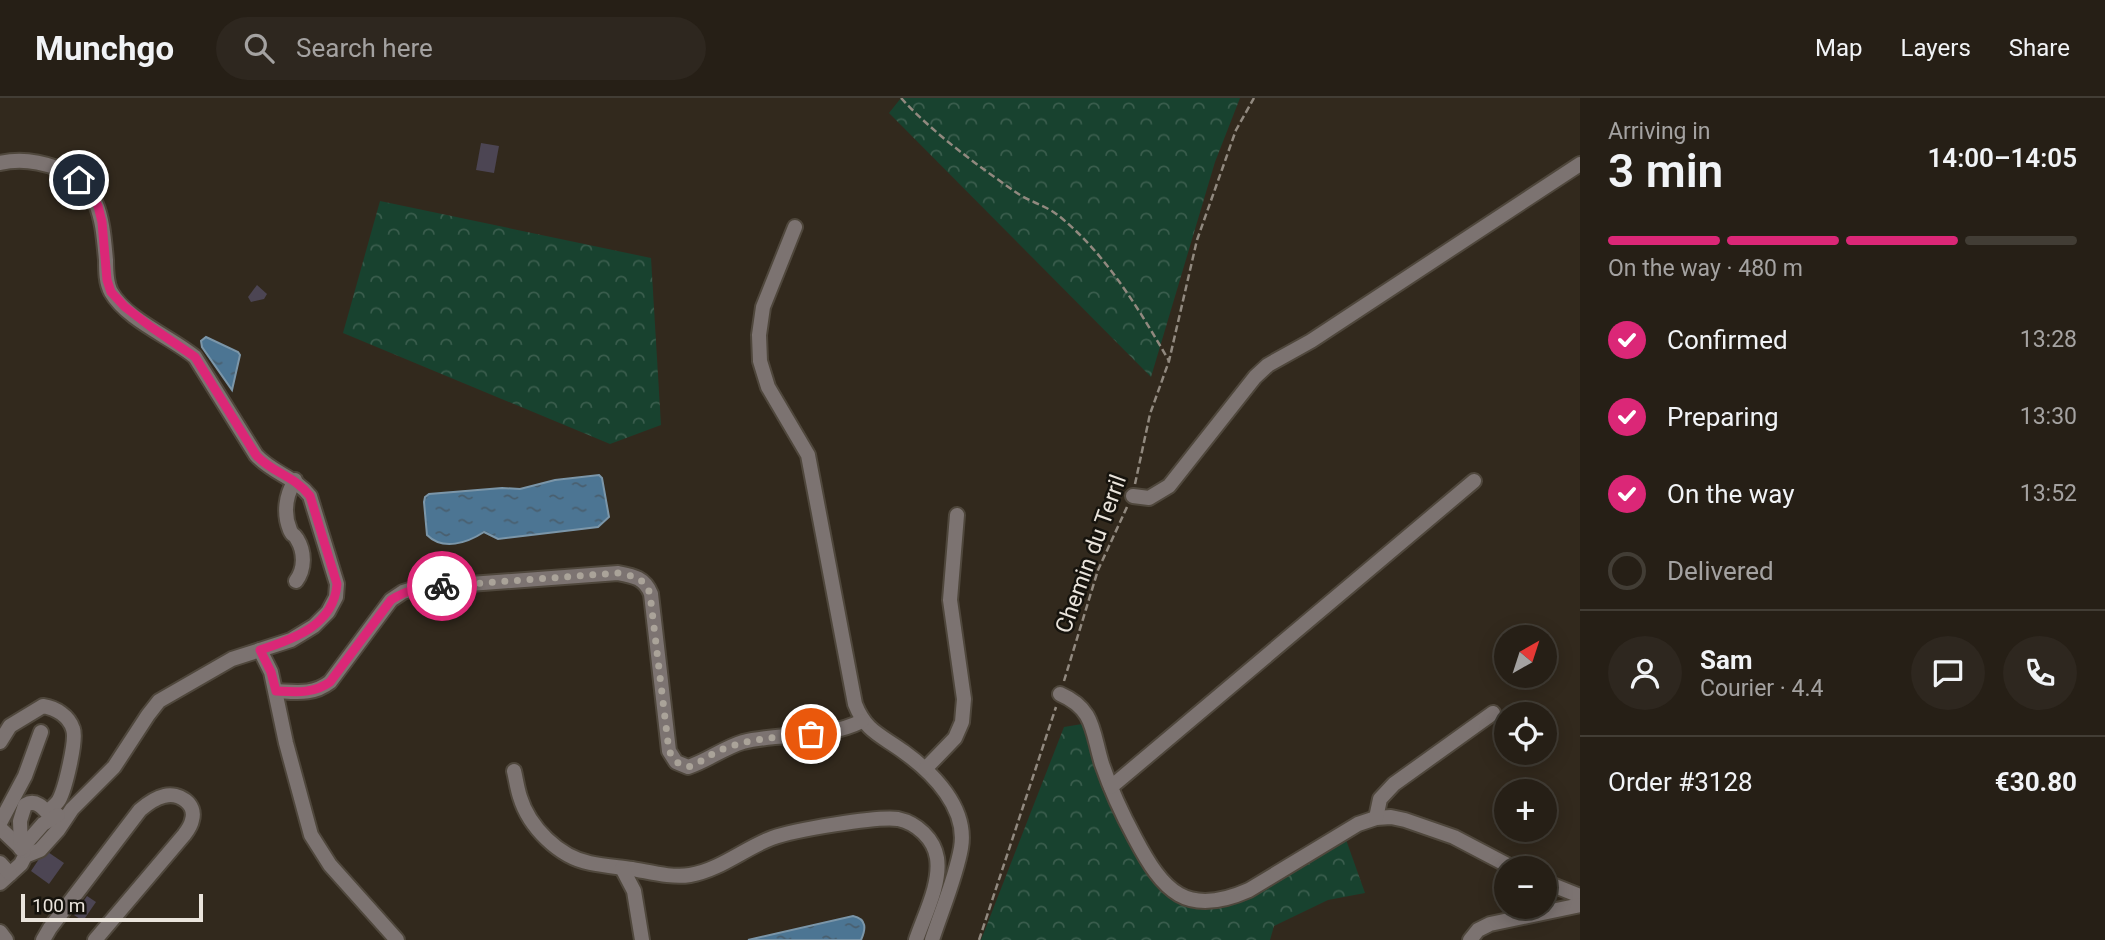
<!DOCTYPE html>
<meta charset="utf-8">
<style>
body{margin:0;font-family:Roboto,sans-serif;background:#2e271f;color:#f1f3f6;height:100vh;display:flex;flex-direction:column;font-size:26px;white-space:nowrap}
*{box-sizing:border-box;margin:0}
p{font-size:23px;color:#a4a2a1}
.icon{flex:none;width:38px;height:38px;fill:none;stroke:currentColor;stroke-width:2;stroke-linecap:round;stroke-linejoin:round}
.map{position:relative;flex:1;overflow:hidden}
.details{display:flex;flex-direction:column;background:#261f16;width:525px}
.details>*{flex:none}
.needle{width:46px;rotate:39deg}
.fabs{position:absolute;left:1494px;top:527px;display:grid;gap:14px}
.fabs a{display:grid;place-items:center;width:63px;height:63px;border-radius:50%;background:#261f16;box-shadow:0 4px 18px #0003,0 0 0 2px #423d35;font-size:35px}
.scale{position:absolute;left:21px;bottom:18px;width:182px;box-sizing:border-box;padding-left:7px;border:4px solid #eae4dc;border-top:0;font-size:19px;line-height:24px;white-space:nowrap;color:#eae4dc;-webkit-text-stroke:5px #16130d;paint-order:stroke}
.pin{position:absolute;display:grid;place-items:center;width:60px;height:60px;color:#fff;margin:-30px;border:4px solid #fff;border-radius:50%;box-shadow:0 2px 7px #0007}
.courier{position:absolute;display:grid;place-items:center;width:70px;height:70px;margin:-35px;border:5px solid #db2777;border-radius:50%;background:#fff;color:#222;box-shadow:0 2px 9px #0007}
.overview em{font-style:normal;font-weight:600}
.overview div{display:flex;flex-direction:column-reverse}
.overview{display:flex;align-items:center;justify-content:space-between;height:119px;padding:0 28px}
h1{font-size:46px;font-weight:600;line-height:52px}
.bar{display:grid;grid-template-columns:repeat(4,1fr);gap:10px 7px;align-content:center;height:84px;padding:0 28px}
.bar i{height:9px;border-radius:5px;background:#423d35}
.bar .on{background:#db2777}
.bar p{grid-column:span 4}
.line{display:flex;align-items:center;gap:18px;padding:0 28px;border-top:2px solid #423d35}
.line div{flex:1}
.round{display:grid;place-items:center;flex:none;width:74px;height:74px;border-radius:37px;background:#2e271f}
ol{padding:0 28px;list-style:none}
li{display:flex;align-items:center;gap:21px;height:77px}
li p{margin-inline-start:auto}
li .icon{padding:7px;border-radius:50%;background:#db2777;color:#fff;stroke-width:4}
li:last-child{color:#a4a2a1}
li i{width:38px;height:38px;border:4px solid #423d35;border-radius:50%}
header{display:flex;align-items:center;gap:42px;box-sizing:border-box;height:98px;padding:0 35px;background:#261f16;border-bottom:2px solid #423d35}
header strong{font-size:33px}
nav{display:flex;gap:38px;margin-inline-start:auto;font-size:24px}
.search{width:490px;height:63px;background:#2e271f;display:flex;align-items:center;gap:18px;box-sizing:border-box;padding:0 24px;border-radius:38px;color:#a4a2a1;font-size:26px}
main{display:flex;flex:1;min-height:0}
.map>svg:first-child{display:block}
.forest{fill:url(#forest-crowns)}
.water{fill:url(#water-ripples);stroke:#7b96a9;stroke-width:2}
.building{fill:#4c4553}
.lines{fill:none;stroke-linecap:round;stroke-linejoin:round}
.minor-casing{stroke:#4f473c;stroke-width:18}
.path{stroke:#91897f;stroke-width:2.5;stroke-dasharray:7 3.5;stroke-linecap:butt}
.minor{stroke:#7c7371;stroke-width:14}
.done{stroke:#aaa399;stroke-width:7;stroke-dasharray:0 12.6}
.route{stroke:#db2777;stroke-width:9}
.labels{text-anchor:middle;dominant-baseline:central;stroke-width:5;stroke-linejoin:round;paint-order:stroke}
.street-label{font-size:23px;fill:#eae4dc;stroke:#16130d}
</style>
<header>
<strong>Munchgo</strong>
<div class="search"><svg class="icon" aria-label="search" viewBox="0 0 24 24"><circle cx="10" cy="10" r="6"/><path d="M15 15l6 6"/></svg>Search here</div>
<nav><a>Map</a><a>Layers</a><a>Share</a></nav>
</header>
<main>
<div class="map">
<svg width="1580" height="842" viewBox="0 0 1580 842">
<defs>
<pattern id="forest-crowns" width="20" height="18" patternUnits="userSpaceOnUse" patternTransform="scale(1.75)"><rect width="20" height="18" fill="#18422f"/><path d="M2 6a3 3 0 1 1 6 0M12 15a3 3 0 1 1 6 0" fill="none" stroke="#3a5d4d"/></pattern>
<pattern id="water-ripples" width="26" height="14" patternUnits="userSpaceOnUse" patternTransform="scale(1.75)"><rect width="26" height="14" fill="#4c7593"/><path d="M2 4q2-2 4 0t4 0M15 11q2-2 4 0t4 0" fill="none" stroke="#495f6f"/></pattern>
</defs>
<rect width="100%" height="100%" fill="#32291d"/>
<!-- forest -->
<g class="forest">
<path d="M901 0H1240L1215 64 1151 279 889 15Z"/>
<path d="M380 103 651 160 661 327 610 346 343 235Z"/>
<path d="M1082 626 1099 680 1126 734 1154 782 1177 804 1204 811 1344 736 1365 795 1328 802 1274 828 1270 842H981L1064 629Z"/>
</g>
<!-- water -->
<g class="water">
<path d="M206 239 238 254 240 257 232 292 202 249 201 243Z"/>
<path d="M599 377 602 380 609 419 598 429 498 441 484 434C467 445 443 453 427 437L424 404 425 399 429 396 502 390 520 391 555 382Z"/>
<path d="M853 818C867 821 866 831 861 842H748Z"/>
</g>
<!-- building -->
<g class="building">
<path d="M481 45 499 48 494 75 476 72Z"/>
<path d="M257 187 267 196 264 201 251 204 248 199Z"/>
<path d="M45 752 64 765 49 786 31 773Z"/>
<path d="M87 798 96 804 83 823 74 817Z"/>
</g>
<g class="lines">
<defs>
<g id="minor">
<path d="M0 65C20 60 38 63 57 70 101 88 102 121 106 162 106 173 106 185 111 194 127 222 171 239 195 259L256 357C272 375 295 379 310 398L337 486 336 499 328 514 314 528 291 542 232 561 159 603 148 617 114 669 72 711 58 732 40 752 25 758 21 766 0 785"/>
<path d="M795 129 763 209 759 237 760 263 768 289 808 357 855 606C866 634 881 637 904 654 933 675 968 710 961 750 956 779 941 814 932 842"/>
<path d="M295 382C286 397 283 415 290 432 293 439 293 434 297 441 305 454 305 471 296 483"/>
<path d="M1133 398 1149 400 1169 388 1255 279 1268 267 1311 243 1580 66"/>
<path d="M260 552 271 574 286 645 311 737 330 767 397 842"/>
<path d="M276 593C297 594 313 597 330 584L391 502 403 494 416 490 618 475C634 478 645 480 651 496L669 653 676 664 688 669C707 663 723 650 743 644 783 634 824 642 862 623"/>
<path d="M1060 596C1095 611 1092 634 1102 666 1111 692 1122 716 1135 740 1163 793 1186 820 1249 792L1358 726 1376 720 1391 719 1405 722 1454 739 1513 770"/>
<path d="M0 644 10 628 43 608C56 610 69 618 73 631 77 642 65 691 59 702 56 707 51 710 47 714"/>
<path d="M926 670 955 640 962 624 964 601 950 502 957 417"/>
<path d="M514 673C516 681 517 690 520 699 529 729 559 759 590 765 604 768 618 769 632 771 650 774 672 780 690 777 720 772 745 750 772 740 793 732 877 718 898 721 917 725 934 741 937 760 941 786 924 818 916 842"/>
<path d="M1111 689 1474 383"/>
<path d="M1376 720 1380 701 1394 686 1493 615"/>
<path d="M0 725 25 678 41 634"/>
<path d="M0 730 24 753"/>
<path d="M21 751 20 723 25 707C37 700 45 712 52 720"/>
<path d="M21 751 43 726 58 717"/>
<path d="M0 765 10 776"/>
<path d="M622 770 634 793 642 842"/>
<path d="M1545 784 1580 798"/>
<path d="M0 834 6 842"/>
<path d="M43 842 50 830 140 712C147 706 155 700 164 698 179 694 197 706 192 722 191 728 187 733 184 737L95 842"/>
<path d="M1470 842 1478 832 1490 826 1580 807"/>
</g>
</defs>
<!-- minor casing -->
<use href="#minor" class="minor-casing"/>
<!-- path -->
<g class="path">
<path d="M901 0C934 36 977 67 1017 95 1030 104 1047 108 1059 118 1106 156 1139 211 1169 263"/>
<path d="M1135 386 1150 316 1169 263 1197 142 1236 32 1254 0"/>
<path d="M1064 583 1098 472 1127 409"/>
<path d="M979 842 1056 609"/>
</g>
<!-- minor -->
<use href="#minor" class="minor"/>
</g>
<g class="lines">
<!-- done -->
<path class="done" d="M442 488 618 475C634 478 645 480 650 496L669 653 676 664 688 669C701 665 710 656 723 651 751 640 781 639 811 636"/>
<!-- route -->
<path class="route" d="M79 82 89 92 98 108 102 124 107 182 111 194 125 209 151 229 195 259 256 357C272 375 295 378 310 398L337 486C334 527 294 541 260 552L271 574 276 593C296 594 313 596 330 584L391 502C408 491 422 489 442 488"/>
</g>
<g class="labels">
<!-- street labels -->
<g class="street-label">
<text transform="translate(1091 456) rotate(-70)">Chemin du Terril</text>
</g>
</g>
</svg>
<div class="fabs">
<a><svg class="needle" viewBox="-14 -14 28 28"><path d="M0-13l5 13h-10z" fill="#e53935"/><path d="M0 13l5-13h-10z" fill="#a4a2a1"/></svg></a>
<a><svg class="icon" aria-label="locate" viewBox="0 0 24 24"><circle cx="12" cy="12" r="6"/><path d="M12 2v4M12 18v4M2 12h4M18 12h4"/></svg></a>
<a>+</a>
<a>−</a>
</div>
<div class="scale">100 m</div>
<div class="pin" style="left:811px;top:636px;background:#ea580c"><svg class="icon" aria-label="bag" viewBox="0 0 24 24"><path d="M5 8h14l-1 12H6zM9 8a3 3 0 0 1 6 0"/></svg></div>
<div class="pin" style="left:79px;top:82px;background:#1f2937"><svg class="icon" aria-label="home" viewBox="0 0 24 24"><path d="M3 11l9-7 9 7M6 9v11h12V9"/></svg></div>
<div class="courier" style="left:442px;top:488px"><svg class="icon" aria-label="bike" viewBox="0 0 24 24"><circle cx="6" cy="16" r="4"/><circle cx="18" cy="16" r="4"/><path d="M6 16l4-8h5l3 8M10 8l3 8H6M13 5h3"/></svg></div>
</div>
<section class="details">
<div class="overview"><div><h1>3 min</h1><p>Arriving in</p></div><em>14:00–14:05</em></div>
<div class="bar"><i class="on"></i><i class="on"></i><i class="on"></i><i></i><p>On the way · 480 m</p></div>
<ol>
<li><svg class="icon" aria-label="check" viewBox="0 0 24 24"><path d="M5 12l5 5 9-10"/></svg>Confirmed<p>13:28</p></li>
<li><svg class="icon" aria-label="check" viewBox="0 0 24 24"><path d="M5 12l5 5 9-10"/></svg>Preparing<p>13:30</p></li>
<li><svg class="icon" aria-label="check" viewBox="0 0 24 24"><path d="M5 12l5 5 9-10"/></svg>On the way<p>13:52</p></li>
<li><i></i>Delivered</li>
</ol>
<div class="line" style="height:126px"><a class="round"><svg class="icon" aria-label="person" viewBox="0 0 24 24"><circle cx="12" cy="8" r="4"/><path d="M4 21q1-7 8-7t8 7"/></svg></a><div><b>Sam</b><p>Courier · 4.4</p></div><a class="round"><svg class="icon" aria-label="chat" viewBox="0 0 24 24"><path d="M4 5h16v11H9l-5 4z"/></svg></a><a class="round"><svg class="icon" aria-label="phone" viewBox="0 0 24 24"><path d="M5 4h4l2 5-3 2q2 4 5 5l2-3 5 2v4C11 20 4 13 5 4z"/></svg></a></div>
<div class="line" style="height:91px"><div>Order #3128</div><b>€30.80</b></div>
</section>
</main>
